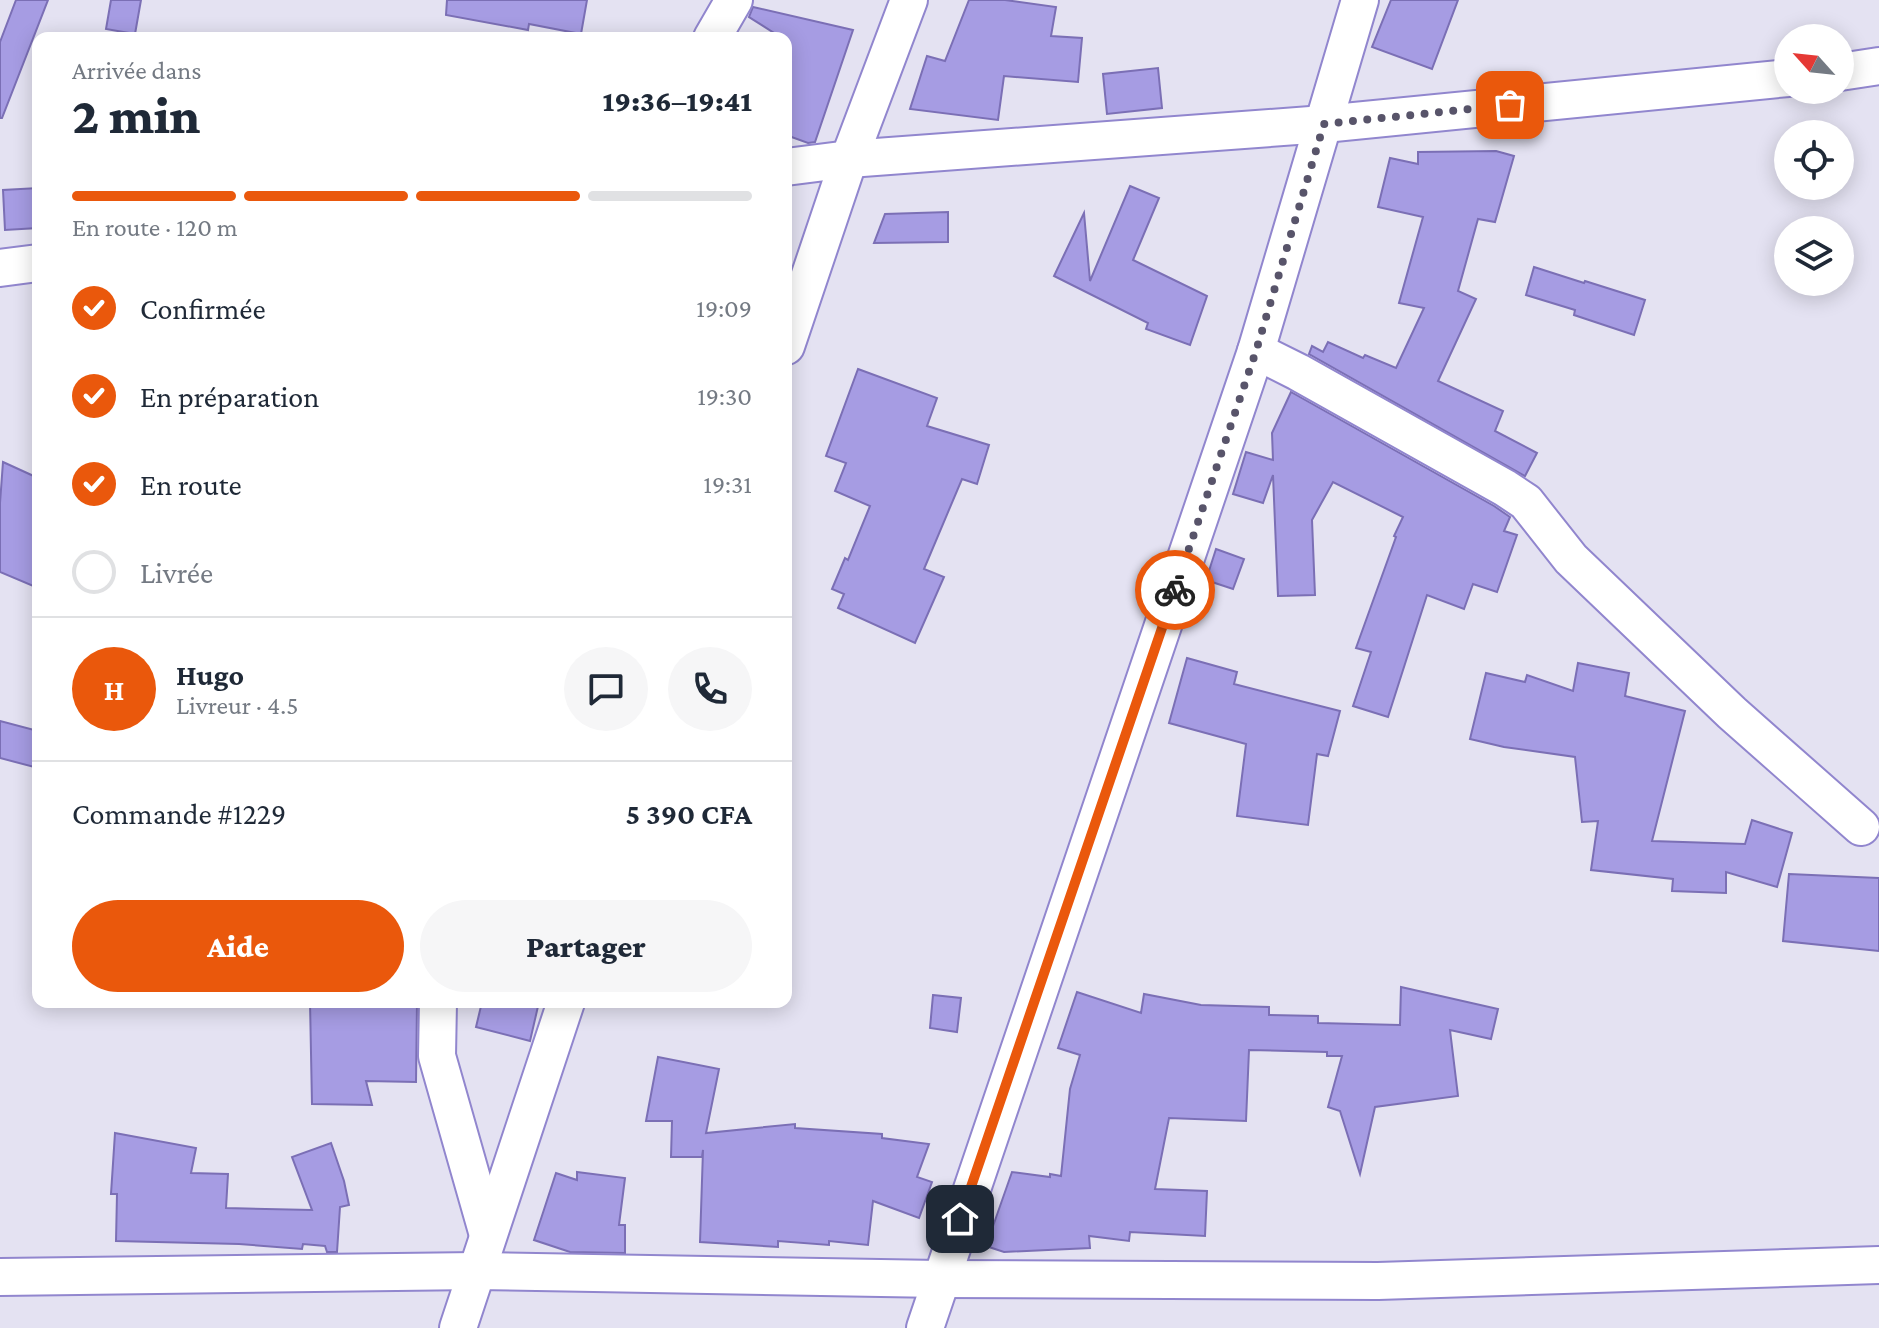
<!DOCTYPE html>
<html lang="fr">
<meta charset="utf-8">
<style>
body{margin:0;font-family:"Crimson Pro",serif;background:#f6f6f7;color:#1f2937;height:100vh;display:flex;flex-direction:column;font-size:30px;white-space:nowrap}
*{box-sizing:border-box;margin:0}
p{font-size:26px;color:#747a83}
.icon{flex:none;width:44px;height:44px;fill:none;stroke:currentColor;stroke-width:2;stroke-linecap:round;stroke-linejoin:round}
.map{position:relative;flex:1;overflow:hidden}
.details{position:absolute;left:32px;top:32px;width:760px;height:976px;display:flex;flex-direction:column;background:#fff;border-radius:16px;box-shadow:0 4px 20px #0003}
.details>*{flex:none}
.needle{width:52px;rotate:297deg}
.controls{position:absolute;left:1774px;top:24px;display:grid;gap:16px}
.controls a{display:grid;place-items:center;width:80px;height:80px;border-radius:50%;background:#fff;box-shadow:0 4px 20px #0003;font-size:40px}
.pin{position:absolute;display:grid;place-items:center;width:68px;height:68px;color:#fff;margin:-34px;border-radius:16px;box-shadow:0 4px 12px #0006}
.courier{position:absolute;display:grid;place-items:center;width:80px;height:80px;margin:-40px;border:6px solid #ea580c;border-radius:50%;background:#fff;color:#222;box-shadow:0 2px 10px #0007}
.overview em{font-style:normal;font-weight:800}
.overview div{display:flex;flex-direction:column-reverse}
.overview{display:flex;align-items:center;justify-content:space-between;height:136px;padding:0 40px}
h1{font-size:52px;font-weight:800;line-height:60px}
.bar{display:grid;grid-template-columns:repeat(4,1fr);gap:12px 8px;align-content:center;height:96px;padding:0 40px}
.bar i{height:10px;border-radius:6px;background:#e0e1e3}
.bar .on{background:#ea580c}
.bar p{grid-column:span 4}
.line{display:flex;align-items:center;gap:20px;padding:0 40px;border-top:2px solid #e0e1e3}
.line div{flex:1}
.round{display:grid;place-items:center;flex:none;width:84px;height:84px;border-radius:42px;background:#f6f6f7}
ol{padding:0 40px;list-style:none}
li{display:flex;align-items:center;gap:24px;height:88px}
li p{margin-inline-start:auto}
li .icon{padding:8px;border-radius:50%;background:#ea580c;color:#fff;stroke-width:4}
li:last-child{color:#747a83}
li i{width:44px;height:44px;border:4px solid #e0e1e3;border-radius:50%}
.primary-button{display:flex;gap:16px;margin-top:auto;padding:16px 40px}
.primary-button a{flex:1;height:92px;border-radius:48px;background:#ea580c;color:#fff;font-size:32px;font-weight:800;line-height:92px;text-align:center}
.primary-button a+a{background:#f6f6f7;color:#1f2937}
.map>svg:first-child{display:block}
.building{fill:#a69ce3;stroke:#7b6fb5;stroke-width:2}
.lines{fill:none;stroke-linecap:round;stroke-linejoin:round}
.street-casing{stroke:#9186ce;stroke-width:40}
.street{stroke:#fff;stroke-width:36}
.done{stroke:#58546a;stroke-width:8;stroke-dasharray:0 14.4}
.route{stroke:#ea580c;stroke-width:10}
</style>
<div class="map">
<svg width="1879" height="1328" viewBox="0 0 1879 1328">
<rect width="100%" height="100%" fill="#e4e2f2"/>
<!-- building -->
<g class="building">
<path d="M16 0H48L2 118H0V42Z"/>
<path d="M111 0H141L135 34 106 29Z"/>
<path d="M447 0H587L581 34 529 24 528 30 446 15Z"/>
<path d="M969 0H1005L1056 7 1051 36 1082 38 1078 82 1004 76 998 120 910 109 927 56 945 61Z"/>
<path d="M1391 0H1458L1432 69 1372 47Z"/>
<path d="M753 7 853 30 815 142 808 143 786 135V38H782L749 17Z"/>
<path d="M1158 68 1162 108 1107 114 1103 74Z"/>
<path d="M1496 151 1514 156 1495 222 1478 219 1458 291 1476 299 1438 381 1503 411 1495 431 1537 453 1525 476 1309 354 1312 346 1323 352 1328 342 1363 358 1365 355 1396 368 1424 308 1399 303 1423 217 1378 207 1390 158 1418 164V152Z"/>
<path d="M1130 186 1159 198 1133 260 1207 296 1190 345 1146 329 1148 323 1054 276 1084 213 1090 281Z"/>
<path d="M38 188V228L5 230 3 190Z"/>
<path d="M948 212V242L874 243 885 214Z"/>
<path d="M1534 267 1584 283 1585 281 1645 300 1634 335 1574 315 1575 310 1526 295Z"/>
<path d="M858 369 937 398 927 426 989 445 977 484 962 479 924 569 944 577 915 643 838 608 844 594 832 589 845 558 848 560 870 506 835 491 846 463 826 456Z"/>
<path d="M1291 392 1494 506 1510 517 1504 531 1517 535 1497 592 1473 584 1464 609 1427 595 1388 717 1353 706 1371 652 1356 648 1396 537 1394 536 1403 517 1333 482 1312 520 1315 595 1278 596 1273 475 1263 503 1233 494 1246 452 1273 460 1272 433Z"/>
<path d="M3 462 38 478V588L0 572V503Z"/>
<path d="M1216 549 1244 559 1233 589 1206 580Z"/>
<path d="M1187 658 1237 672 1234 684 1340 711 1328 756 1317 754 1308 825 1237 816 1246 744 1169 723Z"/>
<path d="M1578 663 1629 673 1625 696 1685 711 1652 841 1745 844 1752 820 1792 833 1777 887 1726 872V893L1672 891 1673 879 1591 870 1598 821 1582 822 1575 757 1504 747 1470 739 1486 673 1525 682 1527 675 1573 691Z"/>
<path d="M0 721 38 731V768L0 758Z"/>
<path d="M1789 874 1879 878V951L1783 941Z"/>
<path d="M1401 987 1498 1009 1491 1039 1450 1030 1458 1096 1375 1107 1360 1174 1340 1111 1328 1107 1342 1056H1327V1052L1249 1050 1246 1121 1169 1118 1155 1189 1207 1191 1205 1236 1130 1232 1129 1241 1089 1236 1090 1248 1004 1252 986 1246 1012 1172 1050 1177V1174L1061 1176 1070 1089 1080 1055 1058 1048 1077 992 1141 1013 1144 994 1201 1005 1269 1007V1015L1318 1016V1023L1400 1025Z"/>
<path d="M933 995 961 998 957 1032 930 1028Z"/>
<path d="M310 1002H417L416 1082 366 1081 372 1105 312 1104Z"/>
<path d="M482 1002H539L530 1041 476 1027Z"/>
<path d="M658 1057 719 1069 706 1133 795 1124V1128L882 1134V1138L929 1144 917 1177 932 1182 919 1218 873 1201 868 1245 829 1241V1245L778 1241V1247L700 1242 703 1150 702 1157H671L672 1121H646Z"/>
<path d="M115 1133 196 1148 191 1173 228 1174 226 1208 312 1210 292 1157 331 1143 344 1181 349 1205 340 1207 337 1252H327L325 1246 303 1244 302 1249 239 1244 116 1241 117 1194H111Z"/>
<path d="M577 1172 625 1178 619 1225H625V1253L570 1252 534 1240 556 1173 577 1180Z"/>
</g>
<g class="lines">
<defs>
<g id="street">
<path d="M712 38 734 0"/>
<path d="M1840 72 1879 66"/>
<path d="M786 167 849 159 1324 124 1788 78"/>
<path d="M0 268 38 263"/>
<path d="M786 346 849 159 909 0"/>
<path d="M1256 351 1298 372 1505 488 1526 502 1571 559 1732 713 1861 827"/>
<path d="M438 1002 437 1056 488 1235"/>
<path d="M0 1277 477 1271 940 1279 1378 1281 1879 1265"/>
<path d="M458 1328 566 1002"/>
<path d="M925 1328 1256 351 1360 0"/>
</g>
</defs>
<!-- street casing -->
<use href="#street" class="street-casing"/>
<!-- street -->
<use href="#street" class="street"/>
</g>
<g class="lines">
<!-- done -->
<path class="done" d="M1175 590 1256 351 1324 124 1510 105"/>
<!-- route -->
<path class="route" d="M960 1219 1175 590"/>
</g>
</svg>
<div class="controls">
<a><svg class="needle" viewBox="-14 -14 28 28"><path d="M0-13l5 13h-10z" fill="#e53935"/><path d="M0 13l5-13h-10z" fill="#747a83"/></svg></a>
<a><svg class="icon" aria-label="locate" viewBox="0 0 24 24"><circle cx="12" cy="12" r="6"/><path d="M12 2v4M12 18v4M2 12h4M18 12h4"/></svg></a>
<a><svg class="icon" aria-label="layers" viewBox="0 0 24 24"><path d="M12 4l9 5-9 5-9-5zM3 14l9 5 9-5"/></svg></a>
</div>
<div class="pin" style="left:1510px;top:105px;background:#ea580c"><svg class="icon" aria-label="bag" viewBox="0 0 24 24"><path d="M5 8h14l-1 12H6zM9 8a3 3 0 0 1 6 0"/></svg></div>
<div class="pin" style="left:960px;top:1219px;background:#1f2937"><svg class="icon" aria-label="home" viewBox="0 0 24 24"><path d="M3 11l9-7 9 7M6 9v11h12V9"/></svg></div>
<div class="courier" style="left:1175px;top:590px"><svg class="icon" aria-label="bike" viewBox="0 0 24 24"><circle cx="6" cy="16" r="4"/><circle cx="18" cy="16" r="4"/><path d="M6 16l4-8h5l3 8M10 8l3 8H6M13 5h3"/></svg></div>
<section class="details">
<div class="overview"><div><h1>2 min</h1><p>Arrivée dans</p></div><em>19:36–19:41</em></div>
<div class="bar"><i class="on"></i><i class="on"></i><i class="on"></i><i></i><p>En route · 120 m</p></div>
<ol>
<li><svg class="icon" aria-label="check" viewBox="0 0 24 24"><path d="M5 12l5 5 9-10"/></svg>Confirmée<p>19:09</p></li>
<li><svg class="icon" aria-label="check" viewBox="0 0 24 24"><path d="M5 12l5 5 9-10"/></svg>En préparation<p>19:30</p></li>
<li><svg class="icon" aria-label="check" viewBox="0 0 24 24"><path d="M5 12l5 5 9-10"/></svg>En route<p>19:31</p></li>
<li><i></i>Livrée</li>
</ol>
<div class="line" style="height:144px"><b class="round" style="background:#ea580c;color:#fff">H</b><div><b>Hugo</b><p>Livreur · 4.5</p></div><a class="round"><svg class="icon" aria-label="chat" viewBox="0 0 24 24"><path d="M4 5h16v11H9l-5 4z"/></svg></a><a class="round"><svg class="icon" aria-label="phone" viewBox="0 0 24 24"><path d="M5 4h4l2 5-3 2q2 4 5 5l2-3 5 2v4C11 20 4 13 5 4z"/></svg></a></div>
<div class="line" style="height:104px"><div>Commande #1229</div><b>5 390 CFA</b></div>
<div class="primary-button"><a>Aide</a><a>Partager</a></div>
</section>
</div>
